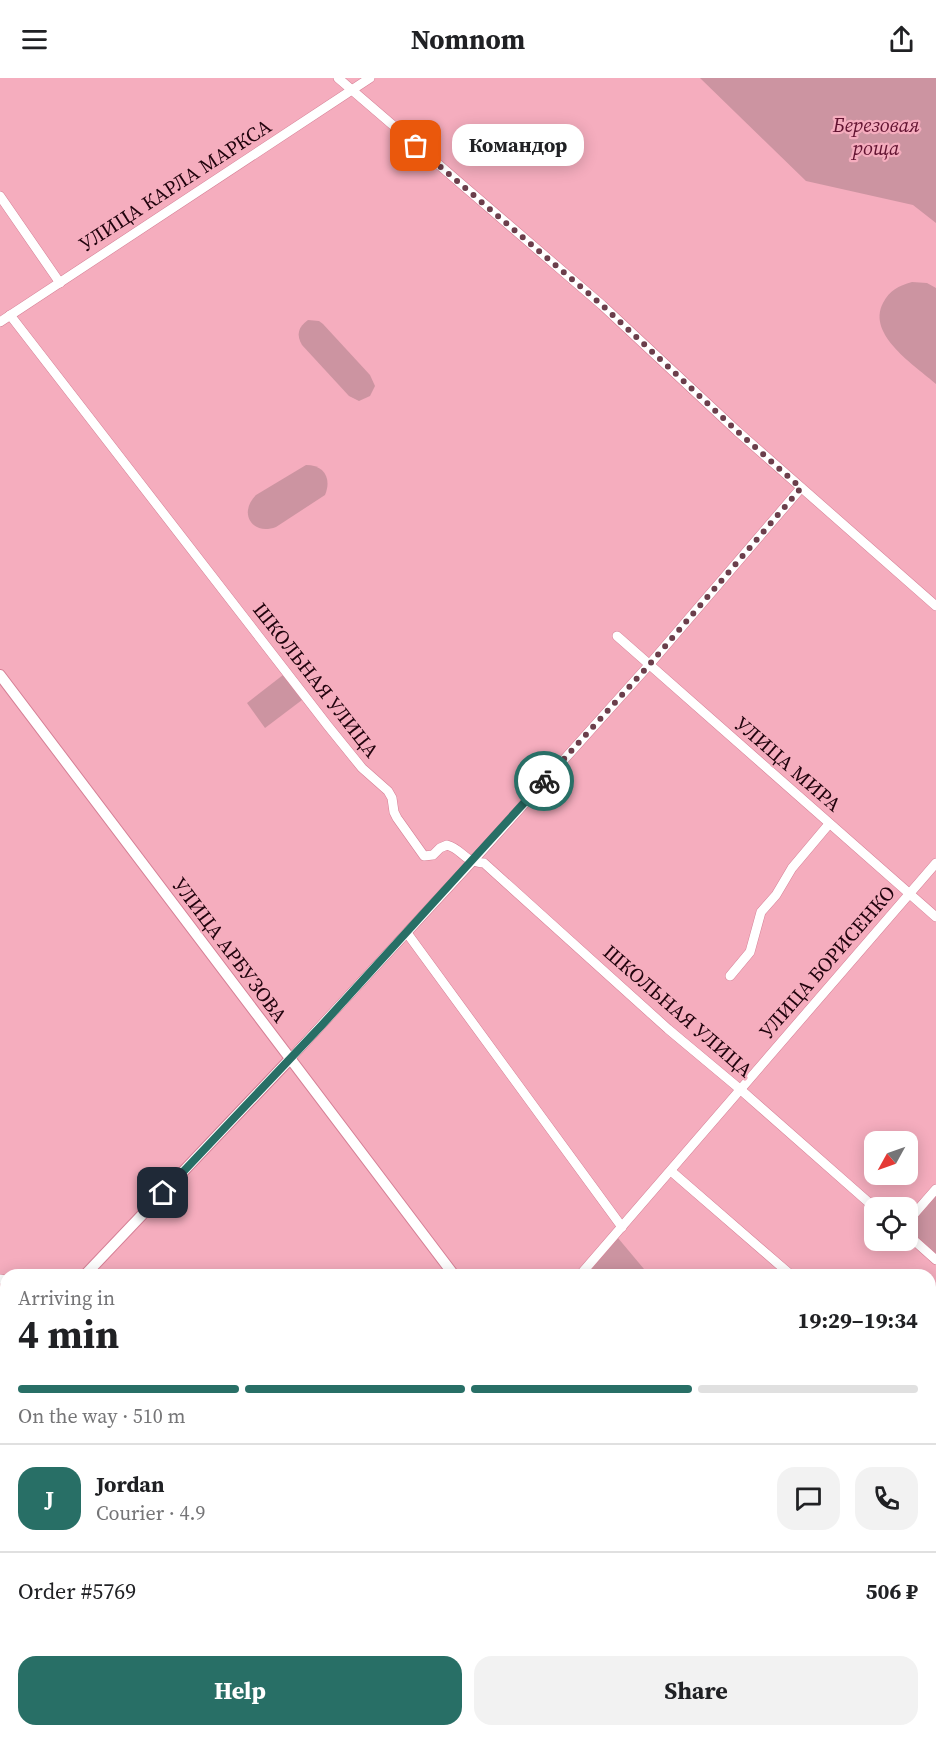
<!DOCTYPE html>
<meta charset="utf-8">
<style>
body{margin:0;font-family:"Source Serif 4",serif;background:#f2f2f2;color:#202124;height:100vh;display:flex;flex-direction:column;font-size:22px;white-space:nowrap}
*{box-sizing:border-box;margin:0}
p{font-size:20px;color:#757577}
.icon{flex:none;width:33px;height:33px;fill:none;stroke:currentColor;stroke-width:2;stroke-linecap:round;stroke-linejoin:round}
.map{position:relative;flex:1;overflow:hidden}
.drawer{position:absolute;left:0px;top:1191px;width:936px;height:468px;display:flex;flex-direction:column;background:#fff;border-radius:18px 18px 0 0;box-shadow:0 3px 15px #0003}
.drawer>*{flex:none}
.needle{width:39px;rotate:230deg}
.controls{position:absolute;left:864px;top:1053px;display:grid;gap:12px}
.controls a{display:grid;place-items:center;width:54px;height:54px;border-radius:12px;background:#fff;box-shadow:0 3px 15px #0003;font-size:30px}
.pin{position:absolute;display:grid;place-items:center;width:51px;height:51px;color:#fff;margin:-26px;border-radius:12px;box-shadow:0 3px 9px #0006}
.courier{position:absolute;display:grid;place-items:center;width:60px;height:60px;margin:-30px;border:4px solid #286f66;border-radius:50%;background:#fff;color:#222;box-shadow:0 2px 8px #0007}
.bubble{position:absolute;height:42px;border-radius:18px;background:#fff;box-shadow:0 3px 15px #0003;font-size:20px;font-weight:700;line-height:42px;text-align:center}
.headline em{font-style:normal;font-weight:700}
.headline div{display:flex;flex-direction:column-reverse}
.headline{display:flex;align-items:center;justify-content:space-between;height:102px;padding:0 18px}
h1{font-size:39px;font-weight:700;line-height:45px}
.bar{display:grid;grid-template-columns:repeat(4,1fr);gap:9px 6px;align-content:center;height:72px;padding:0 18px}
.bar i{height:8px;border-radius:4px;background:#e0e0e0}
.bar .current{background:#286f66}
.bar p{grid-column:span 4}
.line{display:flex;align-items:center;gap:15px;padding:0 18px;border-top:2px solid #e0e0e0}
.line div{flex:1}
.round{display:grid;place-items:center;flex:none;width:63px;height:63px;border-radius:18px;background:#f2f2f2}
.button{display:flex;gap:12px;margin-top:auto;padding:12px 18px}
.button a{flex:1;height:69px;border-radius:18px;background:#286f66;color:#fff;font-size:24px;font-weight:700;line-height:69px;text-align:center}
.button a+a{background:#f2f2f2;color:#202124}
header{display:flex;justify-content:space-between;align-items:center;height:78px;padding:0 18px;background:#fff;font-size:27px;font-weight:700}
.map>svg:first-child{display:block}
.green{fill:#cc94a1}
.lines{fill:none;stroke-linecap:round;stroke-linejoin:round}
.minor-casing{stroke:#d57f95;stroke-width:10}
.tertiary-casing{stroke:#d57f95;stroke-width:12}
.minor{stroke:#fff;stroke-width:9}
.tertiary{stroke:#fff;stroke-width:10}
.done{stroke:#6b3e4b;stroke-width:6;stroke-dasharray:0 10.8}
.route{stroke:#286f66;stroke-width:8}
.labels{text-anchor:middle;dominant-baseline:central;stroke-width:4.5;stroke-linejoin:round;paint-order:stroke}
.park-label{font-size:20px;font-style:italic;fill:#611230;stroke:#f5adbe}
.street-label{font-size:20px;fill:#21030d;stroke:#f5adbe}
</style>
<header><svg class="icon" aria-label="menu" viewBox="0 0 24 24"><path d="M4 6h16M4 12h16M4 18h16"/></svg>Nomnom<svg class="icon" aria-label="share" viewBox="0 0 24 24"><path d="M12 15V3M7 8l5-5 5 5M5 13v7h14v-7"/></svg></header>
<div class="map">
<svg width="936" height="1659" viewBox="0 0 936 1659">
<rect width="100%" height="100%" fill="#f5adbe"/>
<!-- green -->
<g class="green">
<path d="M700 0H936V145L913 127 806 103Z"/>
<path d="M912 204 927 205 936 210V306C916 288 866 257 883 225 890 212 898 208 912 204Z"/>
<path d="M308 242 319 243 323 246 370 297 375 308 370 318 359 323 349 318 302 267C296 257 298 249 308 242Z"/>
<path d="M306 387C324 387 332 400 325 417L276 449C252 458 238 435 256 417Z"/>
<path d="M283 597 302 622 265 650 247 625Z"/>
<path d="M936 1117V1176L908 1152V1150Z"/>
<path d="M618 1160 649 1197H586Z"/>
</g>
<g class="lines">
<defs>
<g id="minor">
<path d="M338 0 602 227 737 353 936 528"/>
<path d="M0 118 60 205"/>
<path d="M10 237 328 648 362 690 388 713 392 720 394 734 397 740 424 778 433 777 440 770 447 767C464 772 461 783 484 785L668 951 741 1012 875 1130"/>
<path d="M0 244 370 0"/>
<path d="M617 558 936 839"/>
<path d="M407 855 622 1149"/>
<path d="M730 898 750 874 761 834 776 817 792 790 829 746"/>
<path d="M290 981 472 784 649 587 801 410"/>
<path d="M671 1093 791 1197"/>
<path d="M908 1143 936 1111"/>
<path d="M908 1157 936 1182"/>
<path d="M580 1197 936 785"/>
<path d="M0 1201 6 1202"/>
<path d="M0 1386 6 1385"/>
<path d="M239 1653 242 1659"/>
<path d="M391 1653 393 1659"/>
<path d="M556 1653 558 1659"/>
</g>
<g id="tertiary">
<path d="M0 597 454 1197"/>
<path d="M85 1197 290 981"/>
<path d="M0 1290 6 1279"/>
<path d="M699 1653 701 1659"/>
</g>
</defs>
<!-- minor casing -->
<use href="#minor" class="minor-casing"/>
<!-- tertiary casing -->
<use href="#tertiary" class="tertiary-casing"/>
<!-- minor -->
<use href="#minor" class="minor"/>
<!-- tertiary -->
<use href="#tertiary" class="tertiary"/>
</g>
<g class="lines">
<!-- done -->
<path class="done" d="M416 68 602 227 737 353 801 410 649 587 544 703"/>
<!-- route -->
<path class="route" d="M163 1115 322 947 544 703"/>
</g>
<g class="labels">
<!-- park labels -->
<g class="park-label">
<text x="876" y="47">Березовая<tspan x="876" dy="23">роща</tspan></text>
</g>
<!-- street labels -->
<g class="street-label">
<text transform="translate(175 107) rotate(-33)">УЛИЦА КАРЛА МАРКСА</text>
<text transform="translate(316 602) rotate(52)">ШКОЛЬНАЯ УЛИЦА</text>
<text transform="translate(788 686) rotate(41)">УЛИЦА МИРА</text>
<text transform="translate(230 872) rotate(53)">УЛИЦА АРБУЗОВА</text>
<text transform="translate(827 884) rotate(-49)">УЛИЦА БОРИСЕНКО</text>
<text transform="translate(678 933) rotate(41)">ШКОЛЬНАЯ УЛИЦА</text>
</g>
</g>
</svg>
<div class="controls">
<a><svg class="needle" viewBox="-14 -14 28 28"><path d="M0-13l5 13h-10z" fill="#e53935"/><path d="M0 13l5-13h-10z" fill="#757577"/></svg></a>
<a><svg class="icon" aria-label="locate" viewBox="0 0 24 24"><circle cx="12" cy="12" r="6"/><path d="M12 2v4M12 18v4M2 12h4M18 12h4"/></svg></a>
</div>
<div class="pin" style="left:416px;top:68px;background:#ea580c"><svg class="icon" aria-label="bag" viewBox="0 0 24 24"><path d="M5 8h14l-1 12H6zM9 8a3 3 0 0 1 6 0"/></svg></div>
<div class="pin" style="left:163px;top:1115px;background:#1f2937"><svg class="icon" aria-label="home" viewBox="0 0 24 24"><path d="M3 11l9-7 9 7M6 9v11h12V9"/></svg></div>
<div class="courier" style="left:544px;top:703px"><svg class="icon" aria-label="bike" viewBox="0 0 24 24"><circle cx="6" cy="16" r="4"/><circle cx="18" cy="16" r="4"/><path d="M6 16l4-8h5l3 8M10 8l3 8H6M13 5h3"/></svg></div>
<div class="bubble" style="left:452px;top:46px;width:132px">Командор</div>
<section class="drawer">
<div class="headline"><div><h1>4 min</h1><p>Arriving in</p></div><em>19:29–19:34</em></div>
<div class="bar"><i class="current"></i><i class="current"></i><i class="current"></i><i></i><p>On the way · 510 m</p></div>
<div class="line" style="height:108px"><b class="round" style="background:#286f66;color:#fff">J</b><div><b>Jordan</b><p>Courier · 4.9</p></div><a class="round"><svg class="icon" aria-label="chat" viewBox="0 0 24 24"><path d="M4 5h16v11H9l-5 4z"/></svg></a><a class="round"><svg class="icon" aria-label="phone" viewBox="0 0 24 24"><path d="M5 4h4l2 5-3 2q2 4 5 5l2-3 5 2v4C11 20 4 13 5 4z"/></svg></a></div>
<div class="line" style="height:78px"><div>Order #5769</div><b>506 ₽</b></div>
<div class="button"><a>Help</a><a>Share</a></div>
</section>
</div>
